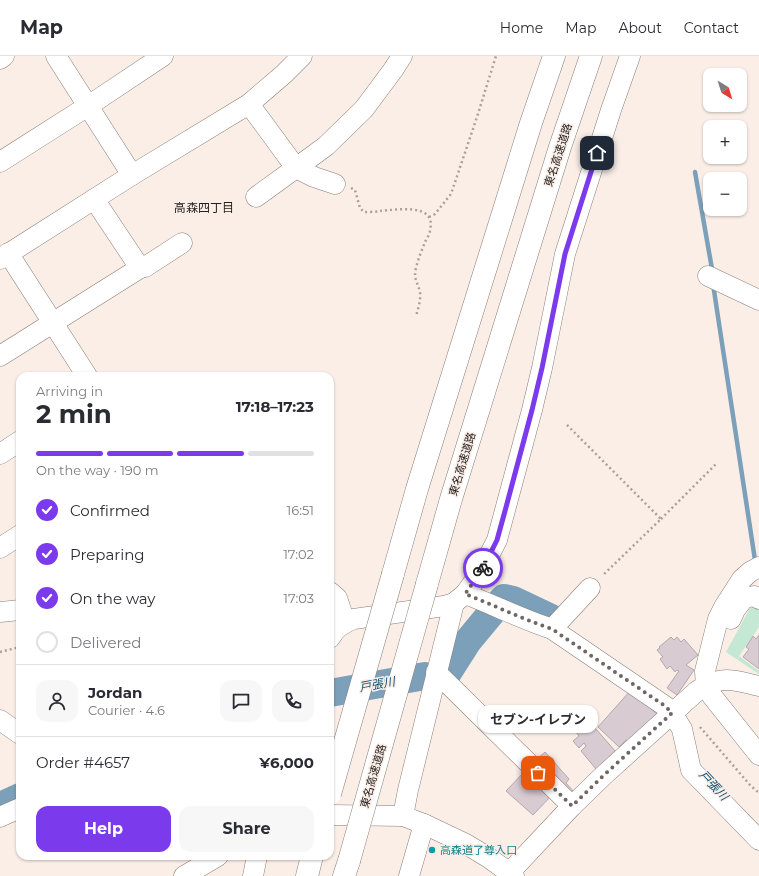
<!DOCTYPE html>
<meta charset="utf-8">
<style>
body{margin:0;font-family:Montserrat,"Noto Sans JP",sans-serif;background:#f7f7f7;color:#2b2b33;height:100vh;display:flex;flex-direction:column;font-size:15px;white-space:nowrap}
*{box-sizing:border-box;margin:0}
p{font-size:13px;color:#7c7c81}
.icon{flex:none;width:22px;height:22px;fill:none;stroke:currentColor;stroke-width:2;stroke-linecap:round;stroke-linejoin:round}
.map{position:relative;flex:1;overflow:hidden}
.panel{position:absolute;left:16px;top:316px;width:318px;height:488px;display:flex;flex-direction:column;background:#fff;border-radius:12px;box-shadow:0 1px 3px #0004}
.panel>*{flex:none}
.needle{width:26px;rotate:142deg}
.controls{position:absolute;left:703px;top:12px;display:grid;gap:8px}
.controls a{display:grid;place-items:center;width:44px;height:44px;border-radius:8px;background:#fff;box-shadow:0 1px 3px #0004;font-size:20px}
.pin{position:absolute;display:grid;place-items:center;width:34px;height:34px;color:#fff;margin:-17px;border-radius:8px;box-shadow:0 2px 6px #0006}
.courier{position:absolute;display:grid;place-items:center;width:40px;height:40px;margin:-20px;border:3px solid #7c3aed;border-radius:50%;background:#fff;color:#222;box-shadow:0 1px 5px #0007}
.bubble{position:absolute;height:28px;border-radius:12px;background:#fff;box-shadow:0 1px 3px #0004;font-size:13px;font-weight:700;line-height:28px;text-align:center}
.headline em{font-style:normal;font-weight:700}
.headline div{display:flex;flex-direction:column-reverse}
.headline{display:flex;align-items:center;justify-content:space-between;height:68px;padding:0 20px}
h1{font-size:26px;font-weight:700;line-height:30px}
.bar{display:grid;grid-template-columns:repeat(4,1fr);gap:6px 4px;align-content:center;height:48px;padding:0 20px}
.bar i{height:5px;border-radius:3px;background:#e1e1e2}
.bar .on{background:#7c3aed}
.bar p{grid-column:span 4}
.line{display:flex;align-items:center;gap:10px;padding:0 20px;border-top:1px solid #e1e1e2}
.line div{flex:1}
.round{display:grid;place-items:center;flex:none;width:42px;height:42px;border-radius:12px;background:#f7f7f7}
ol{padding:0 20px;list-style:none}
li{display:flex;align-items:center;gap:12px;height:44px}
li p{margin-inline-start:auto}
li .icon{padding:4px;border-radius:50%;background:#7c3aed;color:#fff;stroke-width:4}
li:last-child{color:#7c7c81}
li i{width:22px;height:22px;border:2px solid #e1e1e2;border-radius:50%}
.button{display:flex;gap:8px;margin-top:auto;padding:8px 20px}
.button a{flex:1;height:46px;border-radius:12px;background:#7c3aed;color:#fff;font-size:16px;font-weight:700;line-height:46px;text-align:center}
.button a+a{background:#f7f7f7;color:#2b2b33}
header{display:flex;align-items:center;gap:24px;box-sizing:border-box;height:56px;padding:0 20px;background:#fff;border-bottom:1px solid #e1e1e2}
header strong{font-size:19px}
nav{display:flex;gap:22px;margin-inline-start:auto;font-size:14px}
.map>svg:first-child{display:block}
.green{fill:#c4e8d3}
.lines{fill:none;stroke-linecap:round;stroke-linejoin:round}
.stream{stroke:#7ca0ba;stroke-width:4.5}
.river{stroke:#7ca0ba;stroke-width:28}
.building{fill:#d8cbd2;stroke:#b4a8ae}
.minor-casing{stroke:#897e77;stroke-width:21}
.highway-casing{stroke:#897e77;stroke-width:23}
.path{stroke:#aaa19c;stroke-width:2.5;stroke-dasharray:2 3;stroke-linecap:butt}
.minor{stroke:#fff;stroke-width:20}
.highway{stroke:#fff;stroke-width:22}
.highway-bridge-casing{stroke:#897e77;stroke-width:23;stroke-linecap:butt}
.highway-bridge{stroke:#fff;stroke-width:22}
.done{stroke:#6e6764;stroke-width:4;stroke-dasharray:0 7.2}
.route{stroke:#7c3aed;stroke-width:5}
.culture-dot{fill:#0f9aa8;stroke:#faeee7;stroke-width:1.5}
.labels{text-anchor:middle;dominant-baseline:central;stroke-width:3;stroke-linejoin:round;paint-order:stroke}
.street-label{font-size:11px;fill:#231f1d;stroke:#faeee7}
.culture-label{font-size:11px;fill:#0d838f;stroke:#faeee7;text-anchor:start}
.neighbourhood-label{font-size:12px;fill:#231f1d;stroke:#faeee7}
.water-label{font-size:12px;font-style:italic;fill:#0d4c70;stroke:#faeee7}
</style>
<header>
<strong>Map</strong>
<nav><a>Home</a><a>Map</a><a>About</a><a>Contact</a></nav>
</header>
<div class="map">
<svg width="759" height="820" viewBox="0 0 759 820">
<rect width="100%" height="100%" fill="#faeee7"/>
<!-- green -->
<path class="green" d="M758 548 759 549V571L739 600 759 615V618L726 596 750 552Z"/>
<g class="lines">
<!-- stream -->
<g class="stream">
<path d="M695 116 712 213"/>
<path d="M713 228 755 504"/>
</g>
<!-- river -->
<g class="river">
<path d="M502 544 504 542 513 544 551 562"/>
<path d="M447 618 468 585 492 556"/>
<path d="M330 637 425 620"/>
<path d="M0 750 20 741"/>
</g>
</g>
<!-- building -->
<g class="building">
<path d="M759 579V613L743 601 749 593 746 591 753 580 756 583Z"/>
<path d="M671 581 674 584 677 581 681 586 684 583 698 599 686 609 694 614 677 639 667 632 679 615 677 614 675 616 670 610 667 613 660 603 663 601 657 594 660 592 659 591Z"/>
<path d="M631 634 658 659 629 686 626 684 619 691 598 671Z"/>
<path d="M589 665 616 696 596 713 581 695 586 690 584 687 579 692 573 685 579 680 576 676Z"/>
<path d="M545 696 569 723 566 727 574 736 569 741 535 705Z"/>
<path d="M525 715 552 739 533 759 506 735Z"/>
</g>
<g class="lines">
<defs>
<g id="minor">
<path d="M56 0 132 119"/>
<path d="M0 3 4 0"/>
<path d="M249 48 296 112 326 90 364 53 393 14 402 0"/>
<path d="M0 106 88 50 163 0"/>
<path d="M256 141 296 112 314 121 335 128"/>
<path d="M8 197 87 320"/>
<path d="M0 203 132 119 249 48 284 18 302 0"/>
<path d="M140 212 145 211 182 187"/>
<path d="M708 220 759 244"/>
<path d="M0 300 140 212 94 143"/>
<path d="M0 398 20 385"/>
<path d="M0 492 20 479"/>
<path d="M759 511 750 516 742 523 724 551 718 563 705 615 706 631 712 640 759 699"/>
<path d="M330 536 337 542 345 566"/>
<path d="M465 538C494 549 522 563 552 573L665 650 672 657 682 673 691 714 759 784"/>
<path d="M0 556 20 554"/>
<path d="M731 563 735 554 744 542 754 540 759 543"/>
<path d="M552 573 590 532"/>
<path d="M330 582C335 572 343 567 354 563L444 550 454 547 465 538 480 517 497 484 532 354 542 312 565 198 611 54 630 0"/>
<path d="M436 616 572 750"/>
<path d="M0 664 20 678"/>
<path d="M330 759 403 760 424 768 466 788 489 802 514 820"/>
<path d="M403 760 408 734 454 547"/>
<path d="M0 761 20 752"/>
<path d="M510 816 572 750 604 719 697 635C703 632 709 628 715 626 728 621 745 627 759 630"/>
<path d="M184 820 218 800"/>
<path d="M253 820 257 800"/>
<path d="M409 820 424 768"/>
</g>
<g id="highway">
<path d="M393 518 417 433 531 67 554 0"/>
<path d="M427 528 451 443 560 91 591 0"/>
<path d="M307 820 312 800"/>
<path d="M344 820 349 805"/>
</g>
</defs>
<!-- minor casing -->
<use href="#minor" class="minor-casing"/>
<!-- highway casing -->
<use href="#highway" class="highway-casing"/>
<!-- path -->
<g class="path">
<path d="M351 132 355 134 360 152 364 156C369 156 375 156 380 155 395 154 437 146 430 174 430 178 427 182 425 186 422 194 418 203 416 212 413 223 418 227 420 236 421 244 418 253 416 260"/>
<path d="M429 161 435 158 451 138 477 61 496 0"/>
<path d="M567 369 661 463 602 520"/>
<path d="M661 463 716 408"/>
<path d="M0 596 20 591"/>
<path d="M700 671 750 729 759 737"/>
</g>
<!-- minor -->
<use href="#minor" class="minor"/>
<!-- highway -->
<use href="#highway" class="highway"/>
<defs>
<g id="highway-bridge">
<path d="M330 738 393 518"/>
<path d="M349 805 427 528"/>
</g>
</defs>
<!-- highway-bridge casing -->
<use href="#highway-bridge" class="highway-bridge-casing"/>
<!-- highway-bridge -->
<use href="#highway-bridge" class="highway-bridge"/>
</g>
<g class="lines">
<!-- done -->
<path class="done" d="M483 512 480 517 465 538C494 549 522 563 552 573L665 650 672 657 604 719 572 750 538 717"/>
<!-- route -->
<path class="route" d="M483 512 497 484 505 455 532 354 542 312 565 198 597 97"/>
</g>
<!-- markers -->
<circle class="culture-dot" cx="432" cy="794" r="4"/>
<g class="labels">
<!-- street labels -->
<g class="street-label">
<text transform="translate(558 99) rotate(-72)">東名高速道路</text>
<text transform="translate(462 408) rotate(-73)">東名高速道路</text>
<text transform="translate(373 720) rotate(-74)">東名高速道路</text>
</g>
<!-- culture labels -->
<g class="culture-label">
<text x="440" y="794">高森道了尊入口</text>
</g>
<!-- neighbourhood labels -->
<g class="neighbourhood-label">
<text x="204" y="151">高森四丁目</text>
</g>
<!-- water labels -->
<g class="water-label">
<text transform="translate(377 628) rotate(-10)">戸張川</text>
<text transform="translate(714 729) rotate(47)">戸張川</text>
</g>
</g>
</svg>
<div class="controls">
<a><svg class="needle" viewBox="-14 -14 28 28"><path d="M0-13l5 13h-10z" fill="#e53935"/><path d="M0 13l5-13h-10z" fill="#7c7c81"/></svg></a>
<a>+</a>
<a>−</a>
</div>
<div class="pin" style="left:538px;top:717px;background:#ea580c"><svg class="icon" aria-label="bag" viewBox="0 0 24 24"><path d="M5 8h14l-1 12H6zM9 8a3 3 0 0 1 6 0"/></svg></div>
<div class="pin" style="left:597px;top:97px;background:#1f2937"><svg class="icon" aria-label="home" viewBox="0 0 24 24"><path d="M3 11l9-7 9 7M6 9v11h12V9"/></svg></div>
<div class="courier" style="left:483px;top:512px"><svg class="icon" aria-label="bike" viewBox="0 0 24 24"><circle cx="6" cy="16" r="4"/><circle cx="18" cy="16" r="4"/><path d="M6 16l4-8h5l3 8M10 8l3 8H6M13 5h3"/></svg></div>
<div class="bubble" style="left:478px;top:649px;width:120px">セブン-イレブン</div>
<section class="panel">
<div class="headline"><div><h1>2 min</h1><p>Arriving in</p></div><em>17:18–17:23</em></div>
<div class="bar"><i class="on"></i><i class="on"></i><i class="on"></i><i></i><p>On the way · 190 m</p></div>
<ol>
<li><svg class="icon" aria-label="check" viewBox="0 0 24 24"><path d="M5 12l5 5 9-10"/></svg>Confirmed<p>16:51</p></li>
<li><svg class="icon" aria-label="check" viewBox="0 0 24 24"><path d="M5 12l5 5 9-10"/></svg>Preparing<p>17:02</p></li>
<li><svg class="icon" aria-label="check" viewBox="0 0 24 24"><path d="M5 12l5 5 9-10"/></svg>On the way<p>17:03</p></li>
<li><i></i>Delivered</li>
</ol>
<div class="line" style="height:72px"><a class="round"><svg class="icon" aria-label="person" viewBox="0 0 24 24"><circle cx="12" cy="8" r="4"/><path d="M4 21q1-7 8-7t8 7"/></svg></a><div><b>Jordan</b><p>Courier · 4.6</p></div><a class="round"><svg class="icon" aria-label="chat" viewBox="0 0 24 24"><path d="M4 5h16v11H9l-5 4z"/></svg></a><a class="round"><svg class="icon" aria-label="phone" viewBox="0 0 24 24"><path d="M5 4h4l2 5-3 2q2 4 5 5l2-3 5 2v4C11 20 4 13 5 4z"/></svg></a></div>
<div class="line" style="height:52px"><div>Order #4657</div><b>¥6,000</b></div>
<div class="button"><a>Help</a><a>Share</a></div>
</section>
</div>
